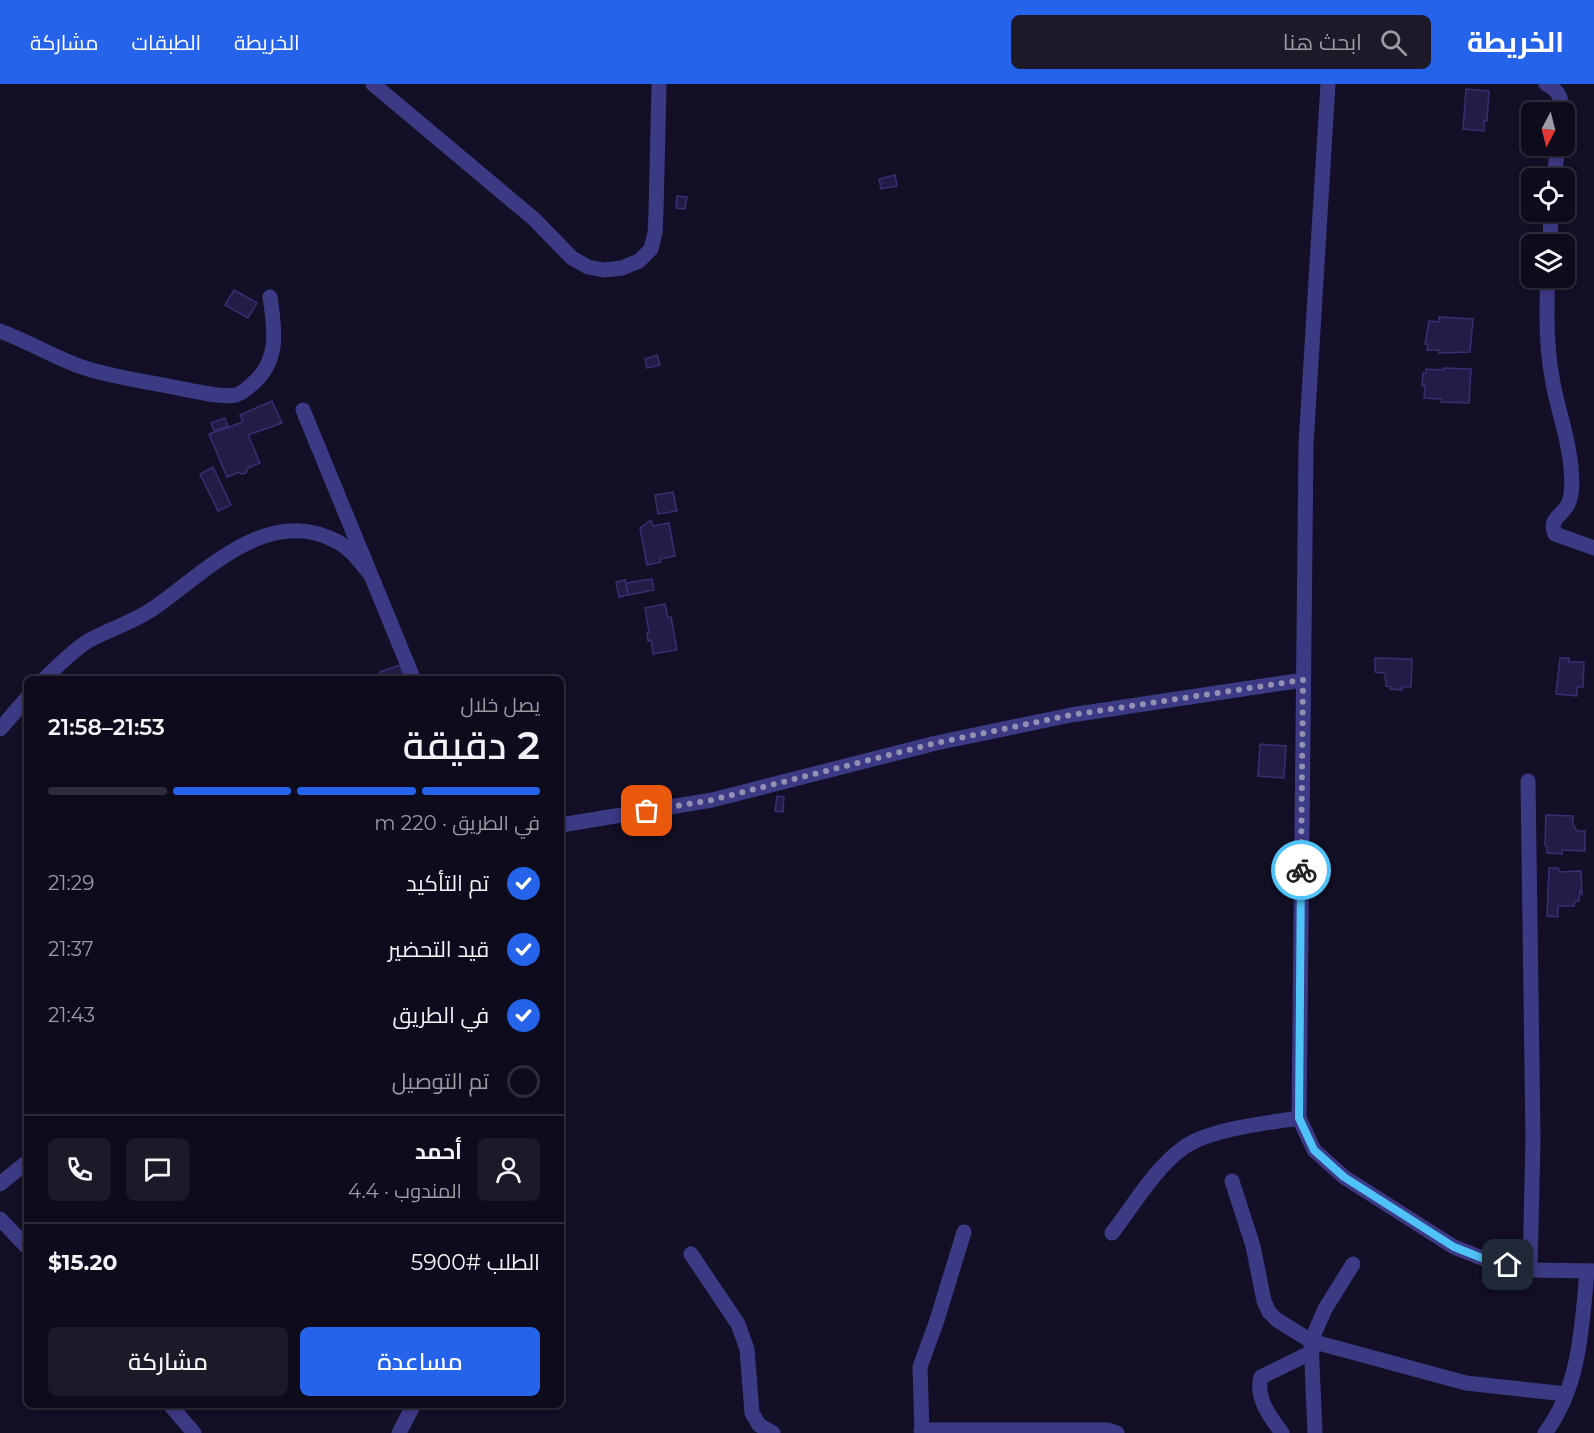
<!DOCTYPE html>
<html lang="ar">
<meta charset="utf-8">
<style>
body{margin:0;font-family:Montserrat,Cairo,sans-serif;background:#1c1929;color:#f1f3f6;direction:rtl;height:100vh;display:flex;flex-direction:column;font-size:22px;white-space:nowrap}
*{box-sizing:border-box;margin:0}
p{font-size:20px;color:#9b9ba3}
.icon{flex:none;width:33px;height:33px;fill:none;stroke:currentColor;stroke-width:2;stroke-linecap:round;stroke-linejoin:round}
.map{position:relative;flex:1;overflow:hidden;direction:ltr}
.details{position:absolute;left:24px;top:592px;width:540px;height:732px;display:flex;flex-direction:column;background:#0e0b1c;border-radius:9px;box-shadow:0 3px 9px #0003,0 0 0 2px #2e2b3b;direction:rtl}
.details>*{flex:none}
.needle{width:39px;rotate:187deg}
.tools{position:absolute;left:1521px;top:18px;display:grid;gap:12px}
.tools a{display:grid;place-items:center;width:54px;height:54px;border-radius:9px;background:#0e0b1c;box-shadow:0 3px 9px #0003,0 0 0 2px #2e2b3b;font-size:30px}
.pin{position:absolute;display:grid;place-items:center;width:51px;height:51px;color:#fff;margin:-26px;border-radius:12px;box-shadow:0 3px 9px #0006}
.courier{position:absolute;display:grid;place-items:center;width:60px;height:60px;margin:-30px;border:4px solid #4fc3f7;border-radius:50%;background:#fff;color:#222;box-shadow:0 2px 8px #0007}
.head em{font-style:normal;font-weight:600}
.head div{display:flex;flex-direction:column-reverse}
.head{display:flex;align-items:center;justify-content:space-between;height:102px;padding:0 24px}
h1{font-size:39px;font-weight:600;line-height:45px}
.bar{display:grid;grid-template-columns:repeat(4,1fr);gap:9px 6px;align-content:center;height:72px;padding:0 24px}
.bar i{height:8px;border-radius:4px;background:#2e2b3b}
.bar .current{background:#2563eb}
.bar p{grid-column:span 4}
.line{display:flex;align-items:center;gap:15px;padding:0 24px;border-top:2px solid #2e2b3b}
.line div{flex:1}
.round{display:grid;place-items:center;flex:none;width:63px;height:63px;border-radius:9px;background:#1c1929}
ol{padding:0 24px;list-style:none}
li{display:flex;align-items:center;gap:18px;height:66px}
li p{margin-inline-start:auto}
li .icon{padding:6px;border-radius:50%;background:#2563eb;color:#fff;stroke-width:4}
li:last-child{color:#9b9ba3}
li i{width:33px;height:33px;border:3px solid #2e2b3b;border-radius:50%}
.cta{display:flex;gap:12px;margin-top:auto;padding:12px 24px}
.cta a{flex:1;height:69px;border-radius:9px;background:#2563eb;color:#fff;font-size:24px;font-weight:600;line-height:69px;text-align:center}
.cta a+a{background:#1c1929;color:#f1f3f6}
header{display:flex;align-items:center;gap:36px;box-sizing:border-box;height:84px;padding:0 30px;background:#2563eb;color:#fff}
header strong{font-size:28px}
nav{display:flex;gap:33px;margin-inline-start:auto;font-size:21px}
.search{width:420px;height:54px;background:#1c1929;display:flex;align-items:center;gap:15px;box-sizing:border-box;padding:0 21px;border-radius:9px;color:#9b9ba3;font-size:22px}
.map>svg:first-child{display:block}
.building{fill:#241b47;stroke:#3b2d73;stroke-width:1.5}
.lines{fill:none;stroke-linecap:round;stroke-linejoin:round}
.minor{stroke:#3d3a85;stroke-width:15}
.done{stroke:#948fb3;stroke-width:6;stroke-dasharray:0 10.8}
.route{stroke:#4fc3f7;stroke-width:8}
</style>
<header>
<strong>الخريطة</strong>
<div class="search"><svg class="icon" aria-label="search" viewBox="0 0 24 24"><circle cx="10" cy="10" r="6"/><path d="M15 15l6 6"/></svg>ابحث هنا</div>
<nav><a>الخريطة</a><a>الطبقات</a><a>مشاركة</a></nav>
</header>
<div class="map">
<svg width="1594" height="1349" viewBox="0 0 1594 1349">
<rect width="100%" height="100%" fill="#130f26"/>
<!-- building -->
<g class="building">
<path d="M1466 5 1489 7 1487 37H1484V47L1463 45Z"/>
<path d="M895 91 897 102 881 105 879 95Z"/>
<path d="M677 112 687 113 685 125 676 124Z"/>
<path d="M234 206 257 219 248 234 225 221Z"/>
<path d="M1439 233 1473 235 1470 268 1439 269V266H1427L1428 260H1425L1429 237 1439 238Z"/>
<path d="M657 271 660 281 647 284 645 275Z"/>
<path d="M1443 284 1471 285 1469 319 1441 318V315L1424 314 1425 302H1422L1423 289H1426V285L1443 286Z"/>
<path d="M272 317 282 339 248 351 260 379 248 384 246 389 241 390 239 388 227 393 209 350 243 338 240 331Z"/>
<path d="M225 334 228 342 214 347 211 339Z"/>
<path d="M213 383 231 421 218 427 200 390Z"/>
<path d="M673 408 677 427 658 430 655 411Z"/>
<path d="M651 436 653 442 669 439 675 472 660 475 661 478 647 481 640 444Z"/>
<path d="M652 495 654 506 628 511 626 499Z"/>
<path d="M625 496 628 511 619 513 616 498Z"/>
<path d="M665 520 668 534 671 533 677 566 653 570 651 556 648 557 647 549 649 548 645 524Z"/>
<path d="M1375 574 1412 575 1411 603H1402V606L1390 605 1391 603 1386 602 1385 589 1375 588Z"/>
<path d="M1560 574H1569V578H1584L1583 603H1577V612L1556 610Z"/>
<path d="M400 581 405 596H382L380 588Z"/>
<path d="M1260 660 1286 662 1284 694 1258 692Z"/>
<path d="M777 712 784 713 783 728 775 727Z"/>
<path d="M1546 731 1573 732V740L1577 747H1585V767L1562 766V770L1547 769V763L1545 761Z"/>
<path d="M1549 784H1558L1560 788 1581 787 1582 810 1580 807 1579 817H1575L1574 822H1558V833L1547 832Z"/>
</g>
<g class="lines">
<!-- minor -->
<g class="minor">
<path d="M373 0 534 135 572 174 588 183 604 186 622 184 639 177 651 165 655 149 656 129 659 0"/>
<path d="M1328 0 1306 360 1299 1034 1314 1066 1344 1093 1454 1163 1487 1176 1530 1186 1594 1187"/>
<path d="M1546 0C1559 6 1562 15 1562 28"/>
<path d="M1554 94 1558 62"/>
<path d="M1550 160 1551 128"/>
<path d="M1548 194C1546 228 1546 264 1553 299 1558 327 1569 355 1571 384 1572 396 1573 409 1568 420 1562 432 1548 435 1555 450L1594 464"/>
<path d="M0 247C27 257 52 272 79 282 109 293 151 298 182 305 196 307 223 314 236 311 242 309 247 305 251 301 280 278 275 245 270 213"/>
<path d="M303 326 414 596"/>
<path d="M43 596C57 583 72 567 88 557 109 545 134 538 154 524 206 488 267 421 336 457 350 464 360 478 369 489"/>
<path d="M0 645 27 614"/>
<path d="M1528 697 1533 1055 1530 1186"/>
<path d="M561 741 712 716 936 659 1071 631 1303 596"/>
<path d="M1232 1097 1253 1162 1264 1217 1269 1228 1277 1236 1311 1257 1466 1299 1566 1310"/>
<path d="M0 1100 27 1078"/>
<path d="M0 1135 27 1163"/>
<path d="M1112 1149C1134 1121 1154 1085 1183 1064 1209 1045 1267 1039 1299 1034"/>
<path d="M691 1170 738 1240 747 1265 752 1329 759 1341 773 1349"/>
<path d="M171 1322 194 1349"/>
<path d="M921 1346H1108L1117 1349"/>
<path d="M399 1349 413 1322"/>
<path d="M922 1349 920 1283 937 1236 964 1148"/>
<path d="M1282 1349C1270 1333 1255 1313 1261 1293L1312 1268"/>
<path d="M1315 1349 1311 1257 1325 1225 1353 1180"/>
<path d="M1545 1349C1580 1303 1582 1242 1587 1187"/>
</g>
</g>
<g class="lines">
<!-- done -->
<path class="done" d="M647 727 712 716 936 659 1071 631 1303 596 1301 786"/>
<!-- route -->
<path class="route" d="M1301 786 1299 1034 1314 1066 1344 1093 1454 1163 1487 1176 1508 1181"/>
</g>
</svg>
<div class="tools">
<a><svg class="needle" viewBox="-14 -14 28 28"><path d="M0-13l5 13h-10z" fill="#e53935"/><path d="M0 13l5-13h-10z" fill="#9b9ba3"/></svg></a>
<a><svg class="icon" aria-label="locate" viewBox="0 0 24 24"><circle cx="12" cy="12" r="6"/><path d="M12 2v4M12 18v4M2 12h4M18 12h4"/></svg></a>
<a><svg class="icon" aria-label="layers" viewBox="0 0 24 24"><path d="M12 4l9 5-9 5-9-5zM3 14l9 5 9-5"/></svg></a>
</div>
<div class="pin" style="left:647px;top:727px;background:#ea580c"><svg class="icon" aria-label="bag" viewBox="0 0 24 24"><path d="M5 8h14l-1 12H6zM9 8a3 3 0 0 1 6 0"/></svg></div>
<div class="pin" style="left:1508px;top:1181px;background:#1f2937"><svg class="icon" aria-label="home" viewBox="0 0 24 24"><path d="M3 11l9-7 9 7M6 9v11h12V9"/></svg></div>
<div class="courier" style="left:1301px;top:786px"><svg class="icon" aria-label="bike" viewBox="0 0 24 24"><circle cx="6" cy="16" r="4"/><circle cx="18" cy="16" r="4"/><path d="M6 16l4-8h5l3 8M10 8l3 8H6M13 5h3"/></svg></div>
<section class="details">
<div class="head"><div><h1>2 دقيقة</h1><p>يصل خلال</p></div><em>21:53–21:58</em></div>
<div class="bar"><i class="current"></i><i class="current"></i><i class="current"></i><i></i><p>في الطريق · 220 m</p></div>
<ol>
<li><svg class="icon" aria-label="check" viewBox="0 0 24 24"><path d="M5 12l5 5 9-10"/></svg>تم التأكيد<p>21:29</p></li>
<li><svg class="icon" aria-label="check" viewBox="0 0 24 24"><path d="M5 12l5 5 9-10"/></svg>قيد التحضير<p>21:37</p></li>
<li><svg class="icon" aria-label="check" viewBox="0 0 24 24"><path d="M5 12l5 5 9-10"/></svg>في الطريق<p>21:43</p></li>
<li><i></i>تم التوصيل</li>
</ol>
<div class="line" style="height:108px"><a class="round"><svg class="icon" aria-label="person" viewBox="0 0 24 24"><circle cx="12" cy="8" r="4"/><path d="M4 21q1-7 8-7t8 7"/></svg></a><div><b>أحمد</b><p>المندوب · 4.4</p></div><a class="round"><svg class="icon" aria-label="chat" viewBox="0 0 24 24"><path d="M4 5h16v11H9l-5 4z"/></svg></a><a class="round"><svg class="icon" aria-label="phone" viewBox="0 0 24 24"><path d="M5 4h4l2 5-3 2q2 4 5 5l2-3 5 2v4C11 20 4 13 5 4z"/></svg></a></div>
<div class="line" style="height:78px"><div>الطلب #5900</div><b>$15.20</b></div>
<div class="cta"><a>مساعدة</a><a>مشاركة</a></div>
</section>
</div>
